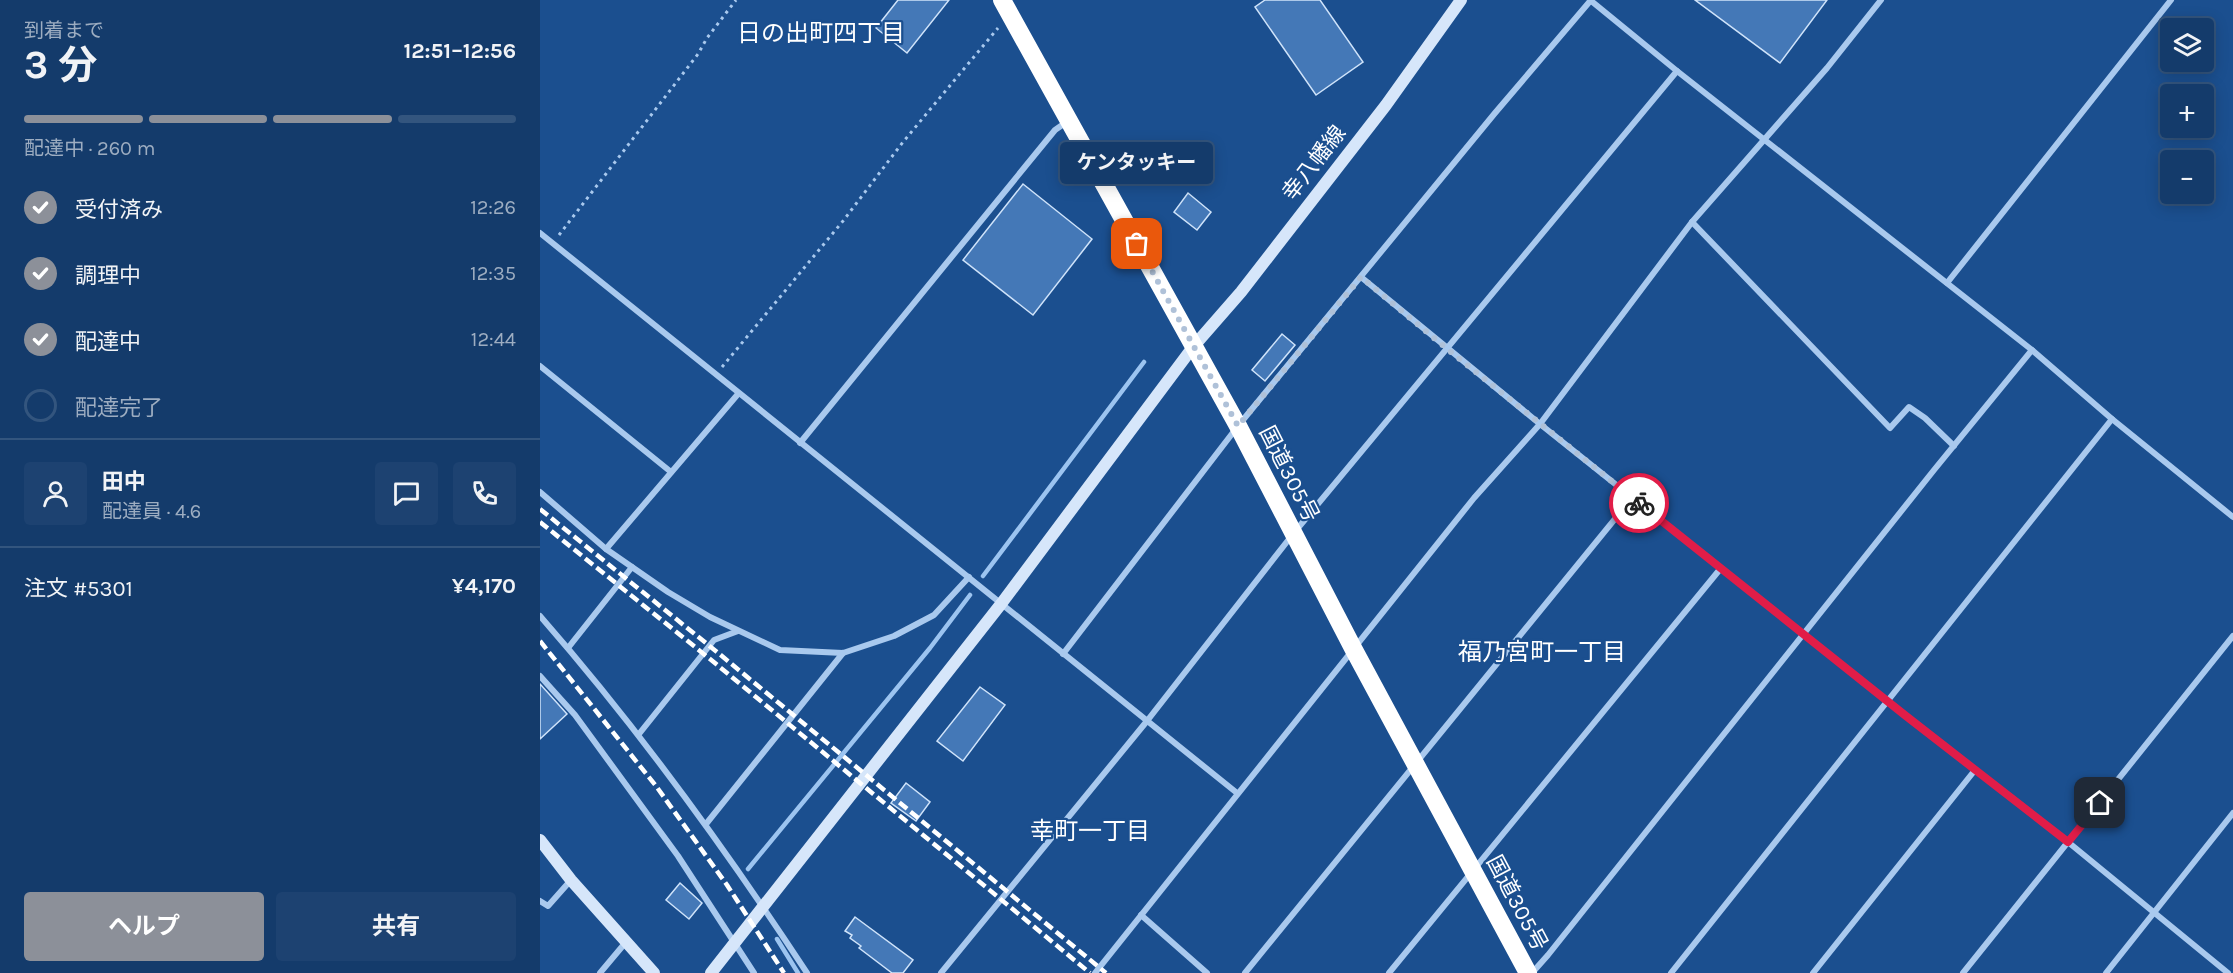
<!DOCTYPE html>
<html lang="ja">
<meta charset="utf-8">
<style>
body{margin:0;font-family:Karla,"Noto Sans JP",sans-serif;background:#1d4271;color:#f1f3f6;height:100vh;display:flex;flex-direction:column;font-size:22px;white-space:nowrap}
*{box-sizing:border-box;margin:0}
p{font-size:20px;color:#9dadc1}
.icon{flex:none;width:33px;height:33px;fill:none;stroke:currentColor;stroke-width:2;stroke-linecap:round;stroke-linejoin:round}
.map{position:relative;flex:1;overflow:hidden}
.details{display:flex;flex-direction:column;background:#143b6b;width:540px}
.details>*{flex:none}
.tools{position:absolute;left:1620px;top:18px;display:grid;gap:12px}
.tools a{display:grid;place-items:center;width:54px;height:54px;border-radius:6px;background:#143b6b;box-shadow:0 3px 15px #0003,0 0 0 2px #33557e;font-size:30px}
.pin{position:absolute;display:grid;place-items:center;width:51px;height:51px;color:#fff;margin:-26px;border-radius:12px;box-shadow:0 3px 9px #0006}
.courier{position:absolute;display:grid;place-items:center;width:60px;height:60px;margin:-30px;border:4px solid #e11d48;border-radius:50%;background:#fff;color:#222;box-shadow:0 2px 8px #0007}
.bubble{position:absolute;height:42px;border-radius:6px;background:#143b6b;box-shadow:0 3px 15px #0003,0 0 0 2px #33557e;font-size:20px;font-weight:700;line-height:42px;text-align:center}
.overview em{font-style:normal;font-weight:700}
.overview div{display:flex;flex-direction:column-reverse}
.overview{display:flex;align-items:center;justify-content:space-between;height:102px;padding:0 24px}
h1{font-size:39px;font-weight:700;line-height:45px}
.bar{display:grid;grid-template-columns:repeat(4,1fr);gap:9px 6px;align-content:center;height:72px;padding:0 24px}
.bar i{height:8px;border-radius:4px;background:#33557e}
.bar .current{background:#8c9099}
.bar p{grid-column:span 4}
.line{display:flex;align-items:center;gap:15px;padding:0 24px;border-top:2px solid #33557e}
.line div{flex:1}
.round{display:grid;place-items:center;flex:none;width:63px;height:63px;border-radius:6px;background:#1d4271}
ol{padding:0 24px;list-style:none}
li{display:flex;align-items:center;gap:18px;height:66px}
li p{margin-inline-start:auto}
li .icon{padding:6px;border-radius:50%;background:#8c9099;color:#fff;stroke-width:4}
li:last-child{color:#9dadc1}
li i{width:33px;height:33px;border:3px solid #33557e;border-radius:50%}
.action{display:flex;gap:12px;margin-top:auto;padding:12px 24px}
.action a{flex:1;height:69px;border-radius:6px;background:#8c9099;color:#fff;font-size:24px;font-weight:700;line-height:69px;text-align:center}
.action a+a{background:#1d4271;color:#f1f3f6}
main{display:flex;flex:1;min-height:0}
.map>svg:first-child{display:block}
.lines{fill:none;stroke-linecap:round;stroke-linejoin:round}
.stream{stroke:#9cc4f0;stroke-width:4.5}
.building{fill:#4478b7;stroke:#cfe3fa;stroke-width:1.5}
.path{stroke:#a9c9ee;stroke-width:3;stroke-dasharray:3 4.5;stroke-linecap:butt}
.street{stroke:#a9c9ee;stroke-width:6}
.secondary{stroke:#d6e6fa;stroke-width:12}
.highway{stroke:#fff;stroke-width:18}
.rail{stroke:#fff;stroke-width:4.5;stroke-dasharray:10 4.5;stroke-linecap:butt}
.done{stroke:#afc1d8;stroke-width:6;stroke-dasharray:0 10.8}
.route{stroke:#e11d48;stroke-width:8}
.labels{text-anchor:middle;dominant-baseline:central;stroke-width:4.5;stroke-linejoin:round;paint-order:stroke}
.street-label{font-size:22px;fill:#fff;stroke:#1b4f8f}
.neighbourhood-label{font-size:24px;fill:#fff;stroke:#1b4f8f}
</style>
<main>
<section class="details">
<div class="overview"><div><h1>3 分</h1><p>到着まで</p></div><em>12:51–12:56</em></div>
<div class="bar"><i class="current"></i><i class="current"></i><i class="current"></i><i></i><p>配達中 · 260 m</p></div>
<ol>
<li><svg class="icon" aria-label="check" viewBox="0 0 24 24"><path d="M5 12l5 5 9-10"/></svg>受付済み<p>12:26</p></li>
<li><svg class="icon" aria-label="check" viewBox="0 0 24 24"><path d="M5 12l5 5 9-10"/></svg>調理中<p>12:35</p></li>
<li><svg class="icon" aria-label="check" viewBox="0 0 24 24"><path d="M5 12l5 5 9-10"/></svg>配達中<p>12:44</p></li>
<li><i></i>配達完了</li>
</ol>
<div class="line" style="height:108px"><a class="round"><svg class="icon" aria-label="person" viewBox="0 0 24 24"><circle cx="12" cy="8" r="4"/><path d="M4 21q1-7 8-7t8 7"/></svg></a><div><b>田中</b><p>配達員 · 4.6</p></div><a class="round"><svg class="icon" aria-label="chat" viewBox="0 0 24 24"><path d="M4 5h16v11H9l-5 4z"/></svg></a><a class="round"><svg class="icon" aria-label="phone" viewBox="0 0 24 24"><path d="M5 4h4l2 5-3 2q2 4 5 5l2-3 5 2v4C11 20 4 13 5 4z"/></svg></a></div>
<div class="line" style="height:78px"><div>注文 #5301</div><b>¥4,170</b></div>
<div class="action"><a>ヘルプ</a><a>共有</a></div>
</section>
<div class="map">
<svg width="1693" height="973" viewBox="0 0 1693 973">
<rect width="100%" height="100%" fill="#1b4f8f"/>
<g class="lines">
<!-- stream -->
<g class="stream">
<path d="M443 576 604 362"/>
<path d="M208 869 390 648 430 595"/>
<path d="M237 939 258 973"/>
</g>
</g>
<!-- building -->
<g class="building">
<path d="M358 0H409L367 53 336 28Z"/>
<path d="M725 0H780L823 62 776 95 715 7Z"/>
<path d="M1155 0H1287L1240 63Z"/>
<path d="M483 184 552 239 493 315 423 260Z"/>
<path d="M648 193 671 212 657 230 634 212Z"/>
<path d="M742 334 755 345 725 381 712 370Z"/>
<path d="M0 684 27 714 0 739Z"/>
<path d="M440 687 465 705 423 761 397 741Z"/>
<path d="M366 783 390 802 376 821 351 803Z"/>
<path d="M140 883 162 903 149 919 126 900Z"/>
<path d="M315 917 373 960 363 973H352L319 948 321 946 310 938 312 935 305 931Z"/>
</g>
<g class="lines">
<!-- path -->
<g class="path">
<path d="M19 235 158 54 167 38 196 0"/>
<path d="M182 367 303 221 363 142 458 28"/>
</g>
<!-- street -->
<g class="street">
<path d="M1050 0 1137 71 1492 350 1572 419 1693 517"/>
<path d="M1152 222 1350 428 1369 407 1385 418 1414 446"/>
<path d="M0 233 697 793"/>
<path d="M821 277 1000 424 1366 716 1528 842 1688 973"/>
<path d="M1407 283 1631 0"/>
<path d="M0 366 131 472"/>
<path d="M260 443 515 130 528 121"/>
<path d="M0 492 66 549 128 592 170 617 240 650 303 653 354 636 394 615 429 577"/>
<path d="M66 549 198 394"/>
<path d="M0 616C98 728 185 848 267 973"/>
<path d="M28 648 92 567"/>
<path d="M523 654 698 426 955 113 1051 0"/>
<path d="M0 676 35 715 138 856 214 973"/>
<path d="M99 734 174 640 198 631"/>
<path d="M166 824 303 653"/>
<path d="M0 901 8 906 31 880"/>
<path d="M601 915 667 973"/>
<path d="M60 973 86 942"/>
<path d="M401 973 607 721 753 534 1137 71"/>
<path d="M555 973 934 498 1000 424 1152 222 1287 68 1341 0"/>
<path d="M705 973 1092 498"/>
<path d="M849 973 1181 568"/>
<path d="M992 973 1008 955 1394 470 1492 350"/>
<path d="M1131 973 1572 419"/>
<path d="M1273 973 1435 770"/>
<path d="M1423 973 1693 636"/>
<path d="M1566 973 1693 813"/>
</g>
<!-- secondary -->
<g class="secondary">
<path d="M0 840 31 880 114 973"/>
<path d="M171 973 461 604 653 347 701 292 846 105 921 0"/>
</g>
<!-- highway -->
<path class="highway" d="M462 0 698 426 814 650 988 973"/>
<!-- rail -->
<g class="rail">
<path d="M0 509 177 652 566 973"/>
<path d="M0 522 170 659 550 973"/>
<path d="M0 641 116 786 187 885 244 973"/>
</g>
</g>
<g class="lines">
<!-- done -->
<path class="done" d="M597 244 698 426 821 277 906 348 1099 503"/>
<!-- route -->
<path class="route" d="M1099 503 1366 716 1528 842 1560 803"/>
</g>
<g class="labels">
<!-- street labels -->
<g class="street-label">
<text transform="translate(774 163) rotate(-52)">幸八幡線</text>
<text transform="translate(749 474) rotate(63)">国道305号</text>
<text transform="translate(977 903) rotate(62)">国道305号</text>
</g>
<!-- neighbourhood labels -->
<g class="neighbourhood-label">
<text x="281" y="33">日の出町四丁目</text>
<text x="1002" y="652">福乃宮町一丁目</text>
<text x="550" y="831">幸町一丁目</text>
</g>
</g>
</svg>
<div class="tools">
<a><svg class="icon" aria-label="layers" viewBox="0 0 24 24"><path d="M12 4l9 5-9 5-9-5zM3 14l9 5 9-5"/></svg></a>
<a>+</a>
<a>−</a>
</div>
<div class="pin" style="left:597px;top:244px;background:#ea580c"><svg class="icon" aria-label="bag" viewBox="0 0 24 24"><path d="M5 8h14l-1 12H6zM9 8a3 3 0 0 1 6 0"/></svg></div>
<div class="pin" style="left:1560px;top:803px;background:#1f2937"><svg class="icon" aria-label="home" viewBox="0 0 24 24"><path d="M3 11l9-7 9 7M6 9v11h12V9"/></svg></div>
<div class="courier" style="left:1099px;top:503px"><svg class="icon" aria-label="bike" viewBox="0 0 24 24"><circle cx="6" cy="16" r="4"/><circle cx="18" cy="16" r="4"/><path d="M6 16l4-8h5l3 8M10 8l3 8H6M13 5h3"/></svg></div>
<div class="bubble" style="left:520px;top:142px;width:153px">ケンタッキー</div>
</div>
</main>
